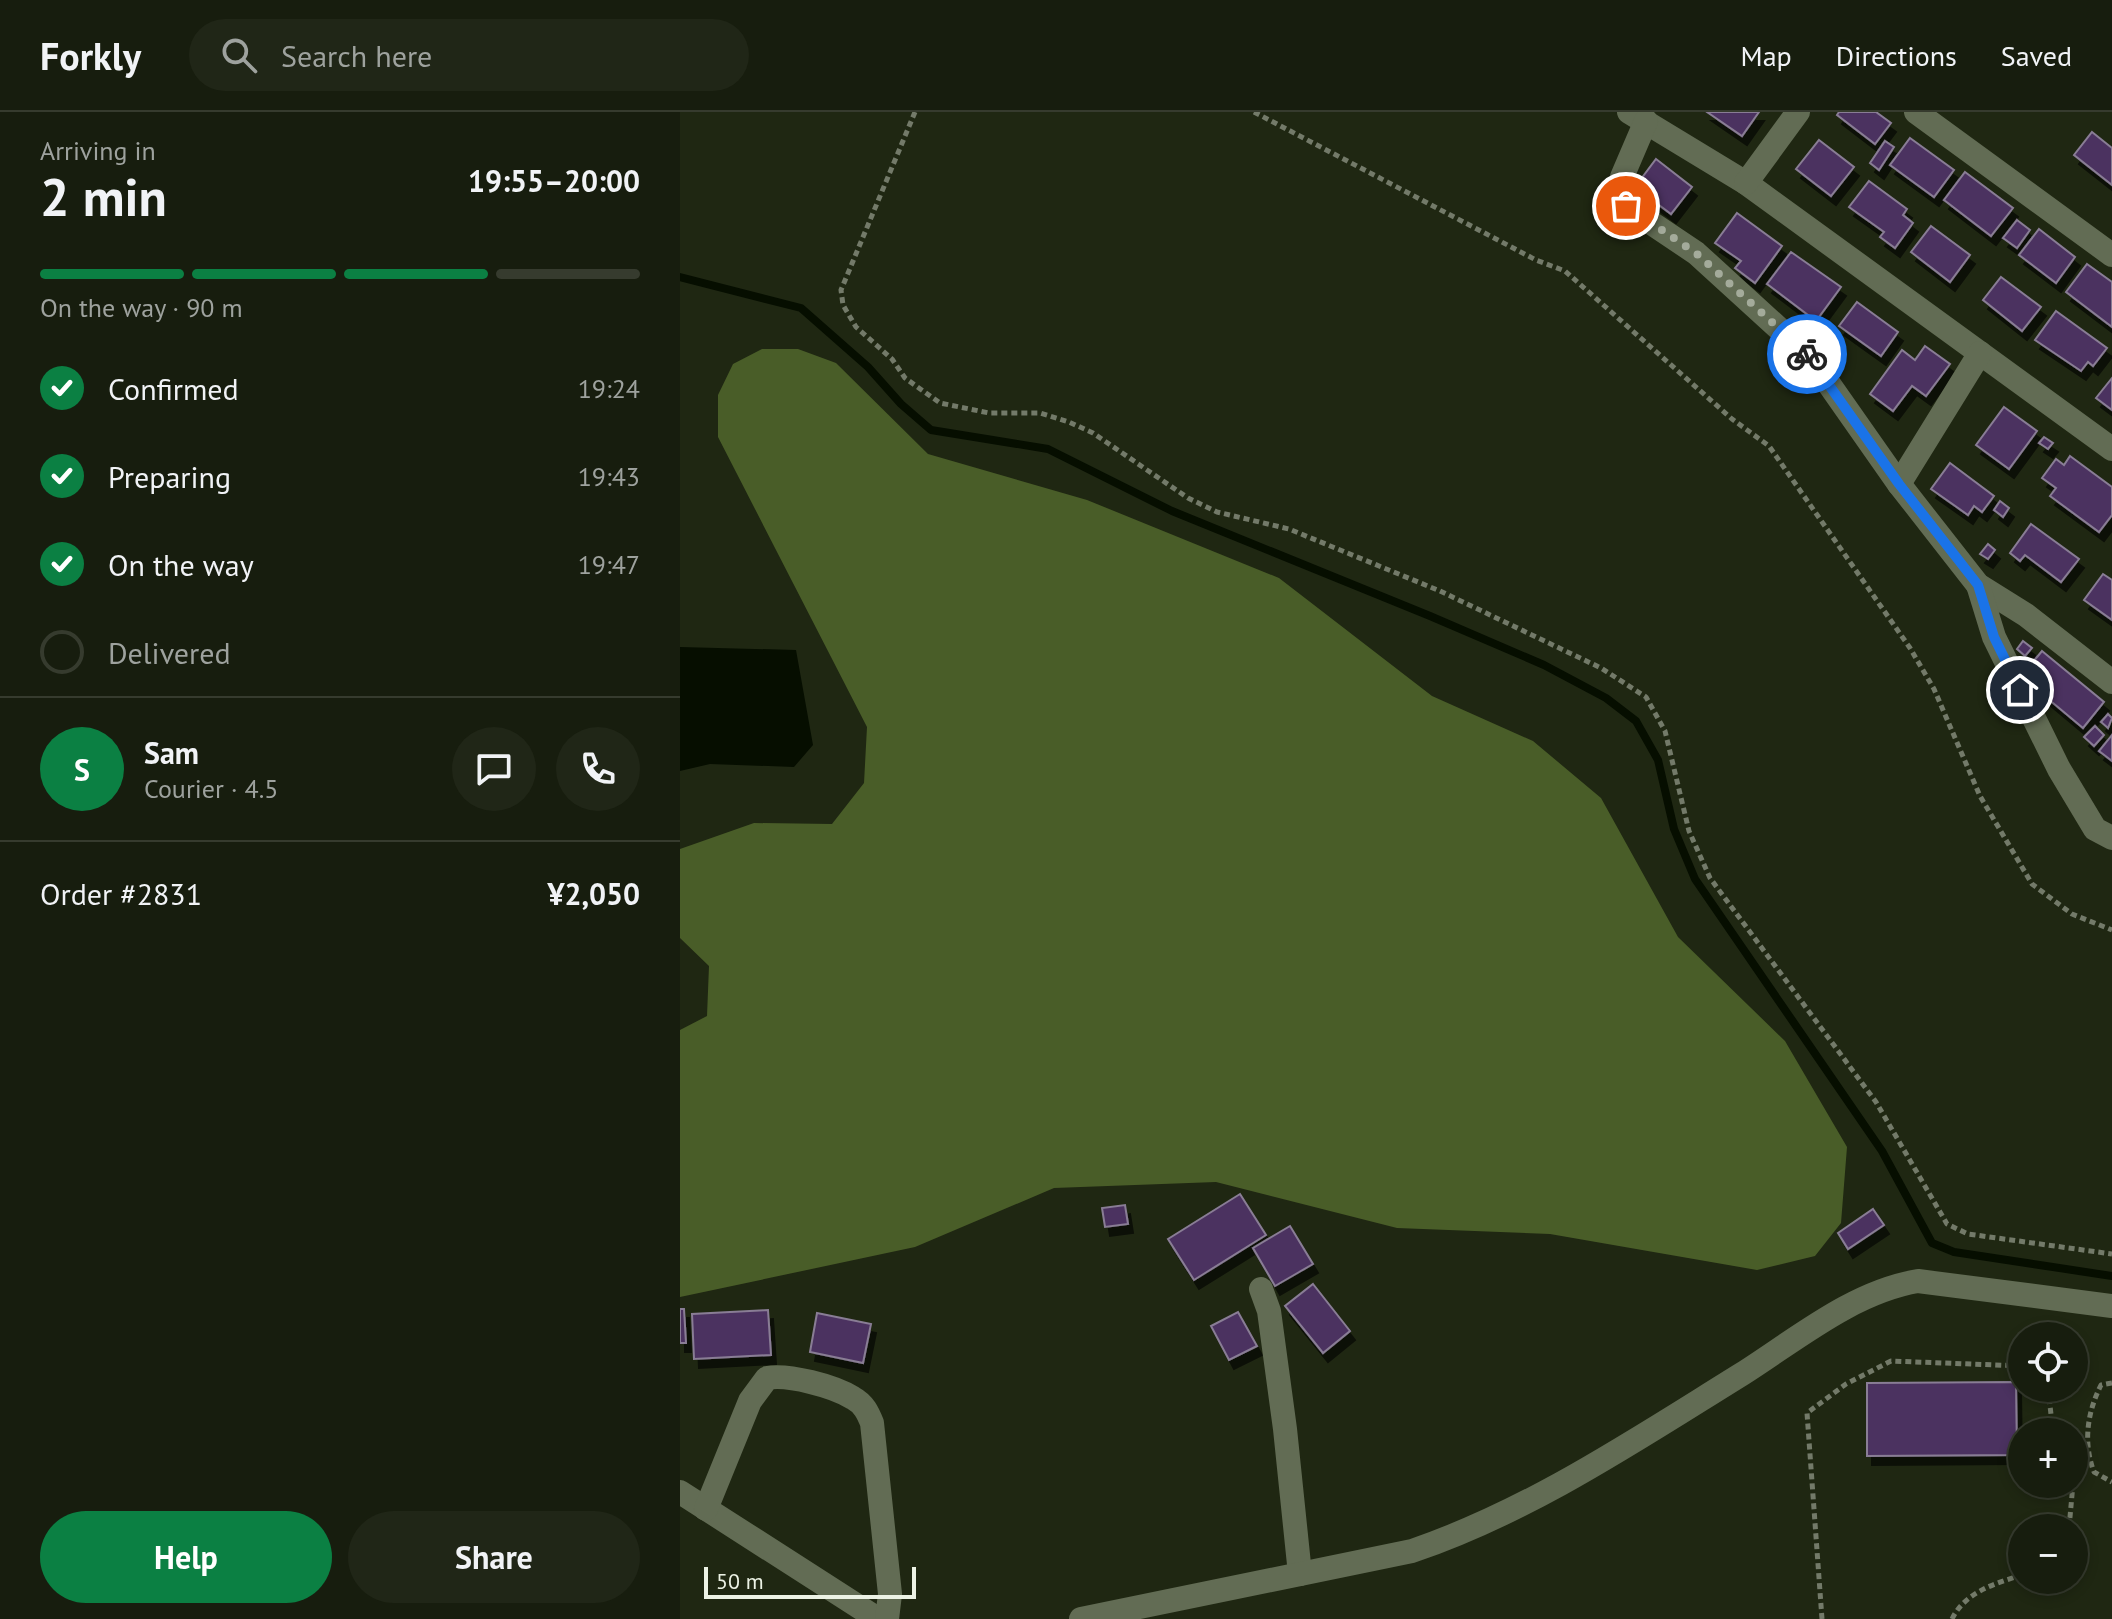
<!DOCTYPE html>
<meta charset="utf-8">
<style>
body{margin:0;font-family:"PT Sans",sans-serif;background:#202617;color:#f1f3f6;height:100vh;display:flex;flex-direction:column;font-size:30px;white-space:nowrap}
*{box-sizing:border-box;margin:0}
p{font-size:26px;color:#9ea29e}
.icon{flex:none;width:44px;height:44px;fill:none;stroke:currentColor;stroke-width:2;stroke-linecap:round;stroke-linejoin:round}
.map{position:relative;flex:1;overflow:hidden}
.sheet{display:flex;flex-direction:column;background:#171d0e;width:680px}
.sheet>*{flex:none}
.tools{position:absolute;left:1328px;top:1210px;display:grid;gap:16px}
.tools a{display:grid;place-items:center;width:80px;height:80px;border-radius:50%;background:#171d0e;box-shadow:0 4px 12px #0003,0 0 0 2px #363b2e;font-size:40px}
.scale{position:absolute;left:24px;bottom:20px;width:212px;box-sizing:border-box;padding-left:8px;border:4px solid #ecf2e5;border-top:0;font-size:22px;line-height:28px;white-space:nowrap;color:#ecf2e5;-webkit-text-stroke:6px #1f2712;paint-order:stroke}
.pin{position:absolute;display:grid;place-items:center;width:68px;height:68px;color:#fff;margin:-34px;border:4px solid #fff;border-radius:50%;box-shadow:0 2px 8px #0007}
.courier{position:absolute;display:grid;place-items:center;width:80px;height:80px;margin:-40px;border:6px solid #1a73e8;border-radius:50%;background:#fff;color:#222;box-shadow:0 2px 10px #0007}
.overview em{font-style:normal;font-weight:700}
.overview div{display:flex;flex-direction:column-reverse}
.overview{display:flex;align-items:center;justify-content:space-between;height:136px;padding:0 40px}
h1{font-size:52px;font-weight:700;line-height:60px}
.bar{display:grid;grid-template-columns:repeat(4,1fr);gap:12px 8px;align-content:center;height:96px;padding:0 40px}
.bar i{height:10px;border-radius:6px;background:#363b2e}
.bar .on{background:#0b8043}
.bar p{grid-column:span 4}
.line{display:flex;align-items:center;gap:20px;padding:0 40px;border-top:2px solid #363b2e}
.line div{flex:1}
.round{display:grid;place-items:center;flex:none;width:84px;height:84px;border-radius:42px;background:#202617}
ol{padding:0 40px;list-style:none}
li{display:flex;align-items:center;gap:24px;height:88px}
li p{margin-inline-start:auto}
li .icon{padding:8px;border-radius:50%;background:#0b8043;color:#fff;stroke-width:4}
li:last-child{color:#9ea29e}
li i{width:44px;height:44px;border:4px solid #363b2e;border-radius:50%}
.action{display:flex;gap:16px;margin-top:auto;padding:16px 40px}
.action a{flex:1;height:92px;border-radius:48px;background:#0b8043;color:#fff;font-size:32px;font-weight:700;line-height:92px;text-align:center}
.action a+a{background:#202617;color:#f1f3f6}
header{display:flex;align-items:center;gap:48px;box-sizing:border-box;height:112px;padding:0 40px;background:#171d0e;border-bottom:2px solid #363b2e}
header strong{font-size:38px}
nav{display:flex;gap:44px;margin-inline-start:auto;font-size:28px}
.search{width:560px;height:72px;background:#202617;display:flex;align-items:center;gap:20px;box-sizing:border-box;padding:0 28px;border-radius:44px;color:#9ea29e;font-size:30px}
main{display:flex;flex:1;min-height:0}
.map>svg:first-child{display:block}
.forest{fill:#495d28}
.water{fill:#060e00}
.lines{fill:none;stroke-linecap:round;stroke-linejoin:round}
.stream{stroke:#060e00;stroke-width:8}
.building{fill:#4c3361;stroke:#897d95;stroke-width:2;filter:url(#shadow)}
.path{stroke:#737a69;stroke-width:5;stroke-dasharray:6 4;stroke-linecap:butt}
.minor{stroke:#626c54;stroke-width:24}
.done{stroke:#a4ab9b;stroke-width:8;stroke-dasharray:0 14.4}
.route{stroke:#1a73e8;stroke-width:10}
</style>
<header>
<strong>Forkly</strong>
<div class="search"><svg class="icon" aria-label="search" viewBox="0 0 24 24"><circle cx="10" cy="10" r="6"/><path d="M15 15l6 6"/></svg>Search here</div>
<nav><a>Map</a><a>Directions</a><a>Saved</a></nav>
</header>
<main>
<section class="sheet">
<div class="overview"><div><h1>2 min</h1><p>Arriving in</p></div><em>19:55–20:00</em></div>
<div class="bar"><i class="on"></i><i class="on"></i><i class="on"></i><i></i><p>On the way · 90 m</p></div>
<ol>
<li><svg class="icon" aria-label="check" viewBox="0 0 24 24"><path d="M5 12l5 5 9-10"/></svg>Confirmed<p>19:24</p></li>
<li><svg class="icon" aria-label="check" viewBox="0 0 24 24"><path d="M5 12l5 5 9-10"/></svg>Preparing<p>19:43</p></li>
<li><svg class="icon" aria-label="check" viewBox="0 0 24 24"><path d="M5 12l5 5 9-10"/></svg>On the way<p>19:47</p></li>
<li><i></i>Delivered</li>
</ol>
<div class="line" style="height:144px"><b class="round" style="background:#0b8043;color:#fff">S</b><div><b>Sam</b><p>Courier · 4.5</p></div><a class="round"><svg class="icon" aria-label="chat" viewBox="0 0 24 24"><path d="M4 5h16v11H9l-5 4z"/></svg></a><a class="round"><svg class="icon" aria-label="phone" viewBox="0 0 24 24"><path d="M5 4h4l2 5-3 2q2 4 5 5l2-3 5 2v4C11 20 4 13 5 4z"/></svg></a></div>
<div class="line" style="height:104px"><div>Order #2831</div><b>¥2,050</b></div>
<div class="action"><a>Help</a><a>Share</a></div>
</section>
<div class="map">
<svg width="1432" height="1507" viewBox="0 0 1432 1507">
<defs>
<filter id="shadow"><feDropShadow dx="5" dy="9" stdDeviation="0" flood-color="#0009"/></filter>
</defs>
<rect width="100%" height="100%" fill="#1f2712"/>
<!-- forest -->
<path class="forest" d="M82 237H118L156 251 248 342 407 388 599 466 752 584 853 629 921 686 998 825 1105 929 1167 1035 1161 1111 1135 1144 1077 1158 870 1122 717 1116 536 1070 374 1076 235 1135 0 1185V918L27 904 29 854 0 826V737L74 711 152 712 184 671 187 615 38 325V283L53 252Z"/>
<!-- water -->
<path class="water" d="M0 535 116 538 133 633 114 655 30 652 0 659Z"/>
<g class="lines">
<!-- stream -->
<path class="stream" d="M0 165 121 196 188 255 221 292 251 318 368 337 492 399 750 504 864 553 926 586 956 609 978 648 994 717 1015 767 1202 1039 1252 1131 1274 1140 1432 1164"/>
</g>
<!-- building -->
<g class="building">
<path d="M1027 0H1079L1062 24Z"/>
<path d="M1159 0H1196L1211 11 1195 32 1157 3Z"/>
<path d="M1412 20 1432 36V73L1394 43Z"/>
<path d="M1230 26 1274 58 1254 85 1210 53Z"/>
<path d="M1139 28 1174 55 1151 84 1116 57Z"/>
<path d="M1205 29 1214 35 1199 58 1190 51Z"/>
<path d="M976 47 1012 75 991 102 955 75Z"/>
<path d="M1285 60 1333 96 1311 124 1264 88Z"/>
<path d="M1189 69 1227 97 1223 103 1233 111 1215 136 1200 125 1204 120 1169 95Z"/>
<path d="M1057 101 1102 134 1075 171 1055 156 1061 149 1035 131Z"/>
<path d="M1337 108 1350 118 1337 136 1323 126Z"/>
<path d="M1251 114 1290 143 1270 170 1231 140Z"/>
<path d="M1359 117 1395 145 1376 171 1339 143Z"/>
<path d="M1111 140 1161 175 1136 209 1087 172Z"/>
<path d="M1407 152 1432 170V215L1386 180Z"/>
<path d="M1321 165 1361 195 1342 219 1303 188Z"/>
<path d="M1177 190 1218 220 1201 244 1159 214Z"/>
<path d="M1376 199 1427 236 1413 254 1408 250 1401 259 1355 228Z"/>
<path d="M1245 234 1270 252 1246 284 1232 274 1213 299 1190 282 1222 238 1235 248Z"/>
<path d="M1432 266V298L1416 286Z"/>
<path d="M1324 295 1357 319 1329 357 1296 333Z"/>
<path d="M1364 325 1373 331 1368 337 1359 331Z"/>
<path d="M1390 344 1432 375V403L1419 420 1370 384 1376 376 1362 366 1376 347 1384 353Z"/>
<path d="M1270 351 1314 384 1302 400 1294 394 1288 403 1251 377Z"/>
<path d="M1320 389 1329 396 1323 405 1314 398Z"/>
<path d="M1351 412 1399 447 1381 470 1345 443 1340 449 1330 441Z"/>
<path d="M1308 432 1315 438 1308 447 1300 442Z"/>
<path d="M1423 462 1432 468V508L1404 488Z"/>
<path d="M1343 529 1352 536 1345 544 1337 537Z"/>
<path d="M1362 539 1424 590 1403 616 1355 576 1362 568 1348 556Z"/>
<path d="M1428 602 1432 606 1428 616 1421 610Z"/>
<path d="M1415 614 1424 623 1414 634 1404 625Z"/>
<path d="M1432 623V649L1419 639Z"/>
<path d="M560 1082 586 1123 514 1168 488 1127Z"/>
<path d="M445 1093 448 1112 425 1115 422 1096Z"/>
<path d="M1193 1097 1204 1113 1168 1137 1158 1121Z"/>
<path d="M610 1114 633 1152 595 1174 573 1136Z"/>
<path d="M633 1172 670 1219 643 1241 605 1194Z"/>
<path d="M0 1197H4L6 1231H0Z"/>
<path d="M88 1198 91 1243 14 1247 12 1202Z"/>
<path d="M558 1200 577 1234 549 1248 531 1214Z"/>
<path d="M137 1201 191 1212 183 1251 130 1240Z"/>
<path d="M1336 1270 1337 1343 1187 1344V1271Z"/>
</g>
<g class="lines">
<!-- path -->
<g class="path">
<path d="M235 0 161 178 163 193 176 215 212 247 225 266 260 291 309 301H360L389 310 413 321 508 386 537 400 609 417 760 479 921 556 966 585 985 619 1009 719 1030 766 1196 990 1267 1112 1288 1122 1432 1142"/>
<path d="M574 0 856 148 885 159 1052 307 1089 334 1230 536 1254 577 1300 684 1352 772 1392 802 1432 818"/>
<path d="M1432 1271 1421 1273C1407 1301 1403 1331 1414 1360L1432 1370"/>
<path d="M1368 1276 1373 1320"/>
<path d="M1394 1336 1407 1342 1394 1367"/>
<path d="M1389 1416 1393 1372"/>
<path d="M1142 1507 1127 1301 1166 1272 1211 1249 1342 1254"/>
<path d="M1272 1507C1285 1480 1316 1471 1342 1463"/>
</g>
<!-- minor -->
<g class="minor">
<path d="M949 0 1066 71 1432 337"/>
<path d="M1236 0 1432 143"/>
<path d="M966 9 942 65 940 75 946 94 1016 141 1130 245 1219 372 1298 473 1346 503 1432 570"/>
<path d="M1066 71 1118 0"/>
<path d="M1219 372 1300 241"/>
<path d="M1298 473 1314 525 1379 657 1415 717 1432 726"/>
<path d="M581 1177 589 1199 605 1317 620 1462"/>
<path d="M0 1380 198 1507"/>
<path d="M26 1397 70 1289 87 1266C108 1262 154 1274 173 1286 184 1292 188 1301 192 1311L210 1482 207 1507"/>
<path d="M401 1507 732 1439C850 1399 957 1327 1062 1262 1117 1227 1173 1180 1238 1169L1432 1194"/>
</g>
</g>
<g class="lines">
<!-- done -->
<path class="done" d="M946 94 1016 141 1127 242"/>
<!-- route -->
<path class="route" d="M1127 242 1219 372 1298 473 1314 525 1340 578"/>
</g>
</svg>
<div class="tools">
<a><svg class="icon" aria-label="locate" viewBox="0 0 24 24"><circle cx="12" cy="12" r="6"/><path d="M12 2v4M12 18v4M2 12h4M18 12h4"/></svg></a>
<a>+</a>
<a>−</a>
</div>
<div class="scale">50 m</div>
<div class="pin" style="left:946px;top:94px;background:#ea580c"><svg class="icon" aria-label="bag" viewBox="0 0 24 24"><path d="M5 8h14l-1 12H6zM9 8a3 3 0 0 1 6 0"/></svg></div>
<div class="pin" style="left:1340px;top:578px;background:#1f2937"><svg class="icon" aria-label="home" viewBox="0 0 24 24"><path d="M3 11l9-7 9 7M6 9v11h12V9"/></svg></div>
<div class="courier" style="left:1127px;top:242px"><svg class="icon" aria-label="bike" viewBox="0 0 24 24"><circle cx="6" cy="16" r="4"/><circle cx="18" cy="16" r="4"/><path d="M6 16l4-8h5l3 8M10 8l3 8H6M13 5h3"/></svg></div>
</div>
</main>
